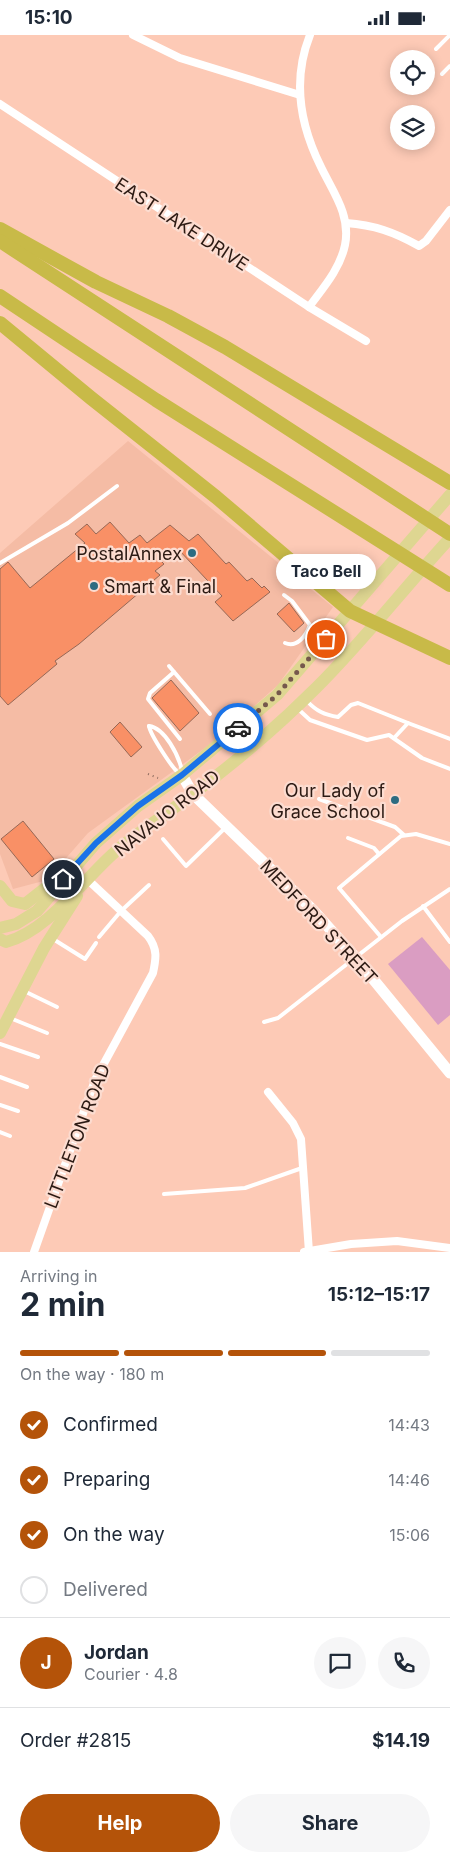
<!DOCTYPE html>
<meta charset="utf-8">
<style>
body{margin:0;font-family:Inter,sans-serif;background:#f6f6f7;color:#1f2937;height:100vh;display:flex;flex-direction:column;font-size:19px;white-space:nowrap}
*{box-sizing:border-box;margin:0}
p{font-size:16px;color:#747a83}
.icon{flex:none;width:28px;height:28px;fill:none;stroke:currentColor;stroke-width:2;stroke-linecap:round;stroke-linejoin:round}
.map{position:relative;height:1217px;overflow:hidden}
.sheet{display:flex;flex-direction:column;background:#fff;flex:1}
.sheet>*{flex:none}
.controls{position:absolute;left:390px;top:15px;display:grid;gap:10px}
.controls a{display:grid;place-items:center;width:45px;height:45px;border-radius:50%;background:#fff;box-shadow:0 2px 12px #0003;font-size:25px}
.pin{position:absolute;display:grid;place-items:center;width:42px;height:42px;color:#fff;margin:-21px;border:2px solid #fff;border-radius:50%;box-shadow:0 1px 5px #0007}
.courier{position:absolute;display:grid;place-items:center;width:50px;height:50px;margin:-25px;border:4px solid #1a73e8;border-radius:50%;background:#fff;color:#222;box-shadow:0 1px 6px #0007}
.bubble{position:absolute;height:35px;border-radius:18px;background:#fff;box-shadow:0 2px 12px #0003;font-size:16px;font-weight:700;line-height:35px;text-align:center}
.headline em{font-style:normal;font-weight:700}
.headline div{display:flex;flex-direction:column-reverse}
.headline{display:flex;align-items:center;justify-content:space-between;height:85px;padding:0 20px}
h1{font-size:32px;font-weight:700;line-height:38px}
.bar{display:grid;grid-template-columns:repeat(4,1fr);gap:8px 5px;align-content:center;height:60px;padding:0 20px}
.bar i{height:6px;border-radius:4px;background:#e0e1e3}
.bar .on{background:#b45309}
.bar p{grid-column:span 4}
.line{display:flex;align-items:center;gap:12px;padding:0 20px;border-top:1px solid #e0e1e3}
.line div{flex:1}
.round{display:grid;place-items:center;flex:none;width:52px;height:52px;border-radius:26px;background:#f6f6f7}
ol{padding:0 20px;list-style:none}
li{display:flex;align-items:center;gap:15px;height:55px}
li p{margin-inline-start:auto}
li .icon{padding:5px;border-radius:50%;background:#b45309;color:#fff;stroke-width:4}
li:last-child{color:#747a83}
li i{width:28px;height:28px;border:2px solid #e0e1e3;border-radius:50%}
.cta{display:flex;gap:10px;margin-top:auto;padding:10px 20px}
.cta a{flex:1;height:58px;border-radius:30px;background:#b45309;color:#fff;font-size:20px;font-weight:700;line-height:58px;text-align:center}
.cta a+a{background:#f6f6f7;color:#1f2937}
.status{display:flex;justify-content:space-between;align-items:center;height:35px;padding:0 25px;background:#fff;direction:ltr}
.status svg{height:14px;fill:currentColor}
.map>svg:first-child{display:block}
.built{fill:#f5bca5}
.green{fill:#da9dc2}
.building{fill:#f99066;stroke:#966856}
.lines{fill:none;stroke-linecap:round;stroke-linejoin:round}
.path{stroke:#8c6b5e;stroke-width:2;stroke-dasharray:1 4;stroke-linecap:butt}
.lane{stroke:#fff;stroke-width:4}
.street{stroke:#fff;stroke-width:8}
.secondary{stroke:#fff;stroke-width:11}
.primary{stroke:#ded691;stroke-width:12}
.highway{stroke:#c8ba48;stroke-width:14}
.done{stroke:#75584c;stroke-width:5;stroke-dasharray:0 9}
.route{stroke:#1a73e8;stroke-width:6}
.poi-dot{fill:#2d6c81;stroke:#fcdcd0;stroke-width:2}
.labels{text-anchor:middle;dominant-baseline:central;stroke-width:4.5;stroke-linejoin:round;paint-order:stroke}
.street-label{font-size:18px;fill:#2c1a13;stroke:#fcdcd0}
.poi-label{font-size:18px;fill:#2c1a13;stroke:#fcdcd0;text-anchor:end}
</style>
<div class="status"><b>15:10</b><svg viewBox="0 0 49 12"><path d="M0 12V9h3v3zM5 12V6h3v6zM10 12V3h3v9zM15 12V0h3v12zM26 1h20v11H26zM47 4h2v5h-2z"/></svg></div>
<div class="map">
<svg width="450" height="1217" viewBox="0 0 450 1217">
<rect width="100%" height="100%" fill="#fdcab6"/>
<!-- built -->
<path class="built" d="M128 406 333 572 278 650 216 705 88 798 47 845 13 854 0 819V518Z"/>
<!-- green -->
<path class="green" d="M422 902 450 935V980L438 990 388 929Z"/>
<!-- building -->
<g class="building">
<path d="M110 487 129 508 140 500 147 508 170 490 189 506 198 499 226 529 229 527 247 546 252 543 262 553 264 551 270 557 233 586 215 567 222 561 178 514 161 526 164 529 155 536 160 540 79 609 55 626 57 629 8 670 0 661V534L8 527 30 553 85 508 75 499 87 489 96 499Z"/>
<path d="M289 568 304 588 294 597 277 579Z"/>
<path d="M171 645 199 678 180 696 152 663Z"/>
<path d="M120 687 142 712 131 722 110 697Z"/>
<path d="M23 786 54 824 32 842 1 804Z"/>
</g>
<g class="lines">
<!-- path -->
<path class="path" d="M148 739 158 743"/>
<!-- lane -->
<g class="lane">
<path d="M436 14 450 0"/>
<path d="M442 39 450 31"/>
<path d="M0 528 68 488 117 451"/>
<path d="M284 560 292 566 310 590C306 601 297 613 285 608"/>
<path d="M169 631 210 679"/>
<path d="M174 637 150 658 148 664 180 704"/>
<path d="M307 666C316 676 325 680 338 682L351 670 358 668 408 688"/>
<path d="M297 673 310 685 367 705 389 700 422 723 450 734"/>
<path d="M149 691C165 693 179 721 182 736"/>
<path d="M149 691C150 699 173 735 180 739"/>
<path d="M394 703 408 688 450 704"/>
<path d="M319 764 395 792 404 800"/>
<path d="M348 803 374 813 379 819"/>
<path d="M163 804 186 831 225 793"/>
<path d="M423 871 450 907"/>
<path d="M99 902 121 876 149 850"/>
<path d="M381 902 339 853 401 801 416 799 450 809"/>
<path d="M53 904 85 924 96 908"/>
<path d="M24 956 57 972"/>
<path d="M10 983 47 998"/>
<path d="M264 987 278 983 402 886 450 854"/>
<path d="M0 1009 38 1022"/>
<path d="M0 1042 27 1052"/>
<path d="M0 1070 18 1076"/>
<path d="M0 1097 10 1101"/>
<path d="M164 1159 245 1153 302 1133"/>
</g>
<!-- street -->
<g class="street">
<path d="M133 0 180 23 300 60"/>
<path d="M0 69 309 272 366 306"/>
<path d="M346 188C374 190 394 197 419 211L426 206 450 175"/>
<path d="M309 272C323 253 340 234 345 210 351 180 333 157 321 132 300 90 292 45 310 0"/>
<path d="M268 1057 293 1088 301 1104 309 1217"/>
<path d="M34 1217 95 1045 153 938C156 924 158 914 148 901L87 844"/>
<path d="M304 1217 351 1209 397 1206 450 1213"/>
</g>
<!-- secondary -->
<path class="secondary" d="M182 740 193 759 313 875 355 922 450 1038"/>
<!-- primary -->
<g class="primary">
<path d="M0 851 12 866 25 869 53 847"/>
<path d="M0 893 16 889 37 876 96 808 138 771 182 740 277 660 450 460"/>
<path d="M0 904 6 907C48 896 82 846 115 817 141 795 167 779 194 758 237 726 279 690 317 652 364 605 405 552 450 503"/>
<path d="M0 998 44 913 77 861"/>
</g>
<!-- highway -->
<g class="highway">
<path d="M0 194 96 247 168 281 225 312 450 448"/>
<path d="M0 206 450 499"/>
<path d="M0 261 156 365 450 550"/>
<path d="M0 288 91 363 216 462 350 576 450 623"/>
</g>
</g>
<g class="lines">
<!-- done -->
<path class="done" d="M238 693 277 660 326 604"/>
<!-- route -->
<path class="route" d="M63 844 96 808 138 771 182 740 238 693"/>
</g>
<!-- markers -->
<g class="poi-dot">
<circle cx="192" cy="518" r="5"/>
<circle cx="94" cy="551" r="5"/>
<circle cx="395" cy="765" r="5"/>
</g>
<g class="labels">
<!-- street labels -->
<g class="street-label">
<text transform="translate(182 189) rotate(33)">EAST LAKE DRIVE</text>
<text transform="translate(167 778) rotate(-38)">NAVAJO ROAD</text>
<text transform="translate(319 887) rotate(47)">MEDFORD STREET</text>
<text transform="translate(77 1101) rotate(-69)">LITTLETON ROAD</text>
</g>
<!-- poi labels -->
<g class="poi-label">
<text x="182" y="518">PostalAnnex</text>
<text x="104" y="551" text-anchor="start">Smart &amp; Final</text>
<text x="385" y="755">Our Lady of<tspan x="385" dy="21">Grace School</tspan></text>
</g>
</g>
</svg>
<div class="controls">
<a><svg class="icon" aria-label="locate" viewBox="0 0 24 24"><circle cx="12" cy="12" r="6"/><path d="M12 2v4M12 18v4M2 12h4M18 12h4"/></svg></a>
<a><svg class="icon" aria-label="layers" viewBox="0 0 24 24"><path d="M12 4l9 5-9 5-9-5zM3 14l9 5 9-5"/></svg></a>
</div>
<div class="pin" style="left:326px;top:604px;background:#ea580c"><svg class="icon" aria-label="bag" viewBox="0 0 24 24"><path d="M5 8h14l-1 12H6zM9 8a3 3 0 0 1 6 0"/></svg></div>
<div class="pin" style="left:63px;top:844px;background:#1f2937"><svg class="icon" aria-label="home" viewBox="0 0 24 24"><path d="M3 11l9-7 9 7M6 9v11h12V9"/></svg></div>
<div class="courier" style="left:238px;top:693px"><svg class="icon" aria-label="car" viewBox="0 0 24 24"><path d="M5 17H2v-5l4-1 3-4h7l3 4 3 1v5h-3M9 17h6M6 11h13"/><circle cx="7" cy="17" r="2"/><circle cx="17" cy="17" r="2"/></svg></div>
<div class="bubble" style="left:276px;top:519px;width:100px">Taco Bell</div>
</div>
<section class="sheet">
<div class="headline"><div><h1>2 min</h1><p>Arriving in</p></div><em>15:12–15:17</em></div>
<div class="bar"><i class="on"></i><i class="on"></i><i class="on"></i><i></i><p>On the way · 180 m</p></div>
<ol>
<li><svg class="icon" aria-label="check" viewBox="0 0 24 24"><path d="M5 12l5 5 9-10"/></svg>Confirmed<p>14:43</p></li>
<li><svg class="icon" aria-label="check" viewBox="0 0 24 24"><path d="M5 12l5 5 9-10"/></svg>Preparing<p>14:46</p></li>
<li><svg class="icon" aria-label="check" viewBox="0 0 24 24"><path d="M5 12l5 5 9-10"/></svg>On the way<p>15:06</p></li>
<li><i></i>Delivered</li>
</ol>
<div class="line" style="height:90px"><b class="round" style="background:#b45309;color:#fff">J</b><div><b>Jordan</b><p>Courier · 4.8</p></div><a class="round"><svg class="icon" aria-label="chat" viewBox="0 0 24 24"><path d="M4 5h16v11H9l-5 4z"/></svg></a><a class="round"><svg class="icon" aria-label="phone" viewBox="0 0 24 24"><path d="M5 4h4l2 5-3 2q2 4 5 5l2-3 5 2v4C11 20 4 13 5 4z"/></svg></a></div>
<div class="line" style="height:65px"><div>Order #2815</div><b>$14.19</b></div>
<div class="cta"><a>Help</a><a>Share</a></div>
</section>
